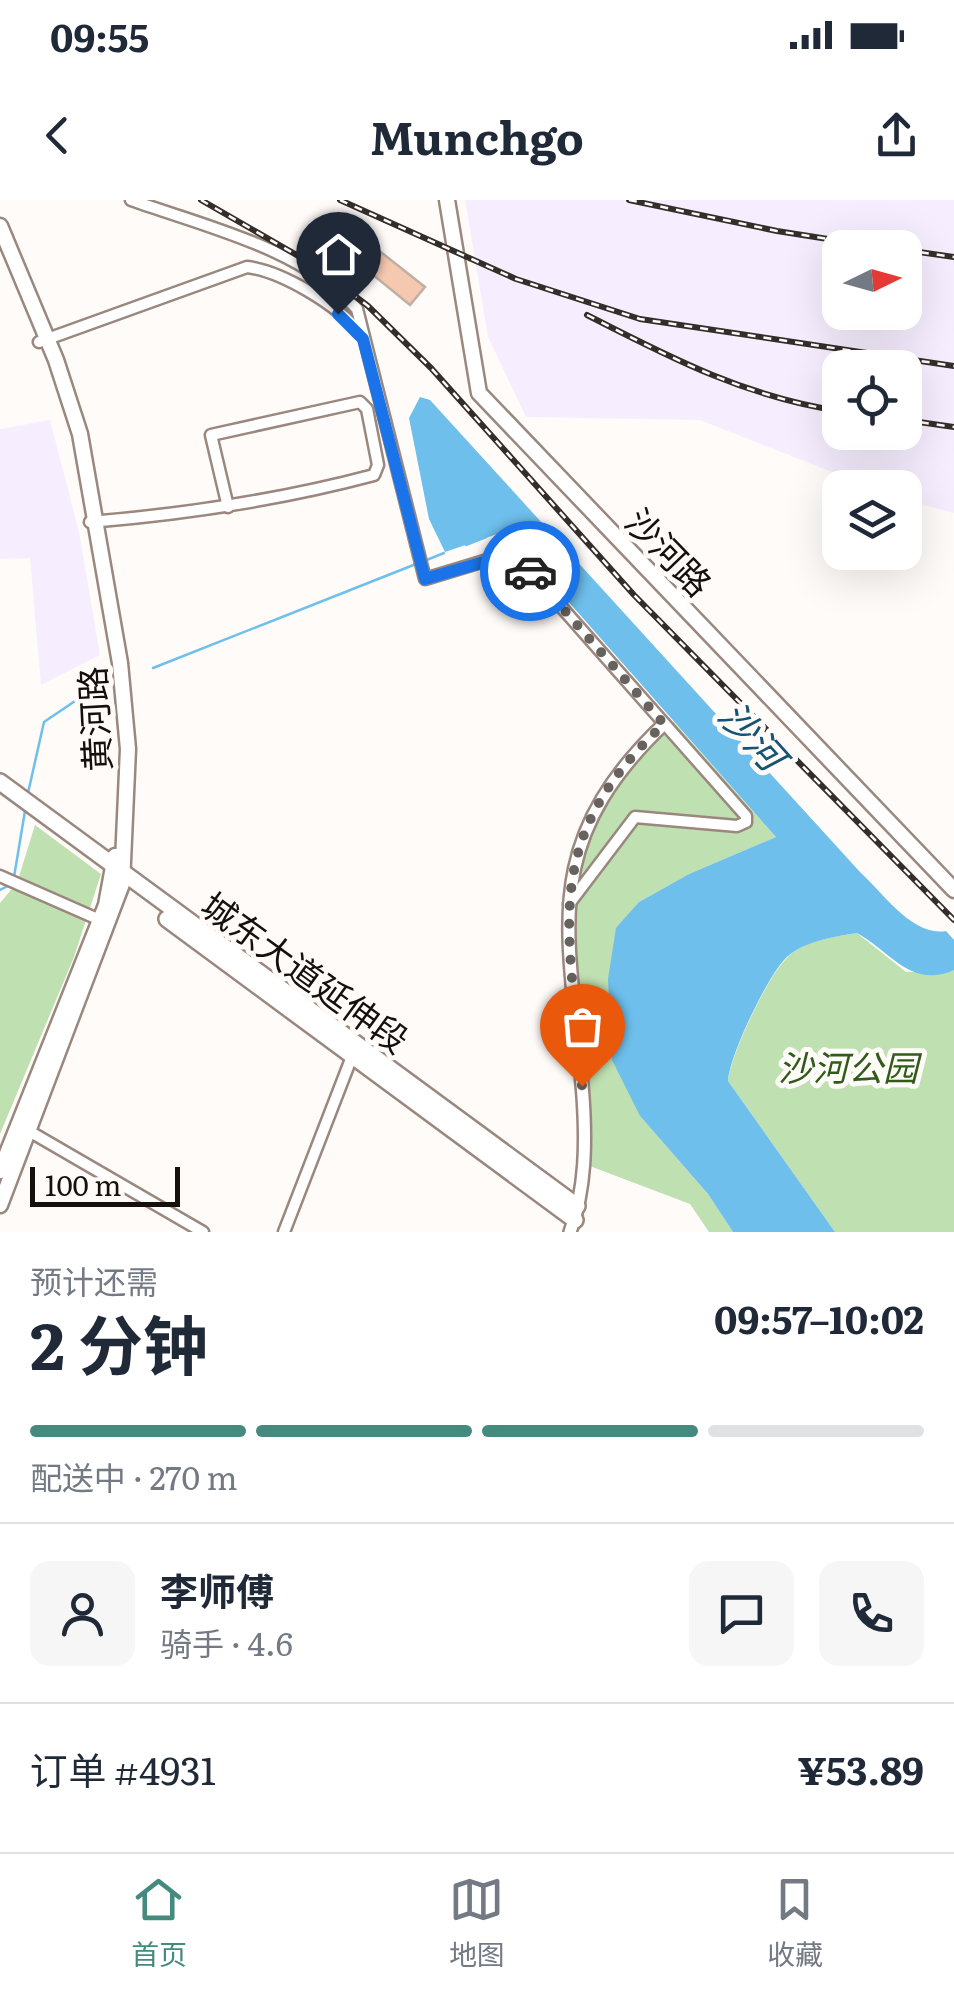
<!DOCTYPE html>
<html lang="zh">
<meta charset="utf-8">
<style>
body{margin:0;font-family:Literata,"Noto Sans SC",serif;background:#f6f6f7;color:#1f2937;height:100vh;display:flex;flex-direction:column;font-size:38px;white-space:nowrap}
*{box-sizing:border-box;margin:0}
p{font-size:32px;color:#747a83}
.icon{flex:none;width:55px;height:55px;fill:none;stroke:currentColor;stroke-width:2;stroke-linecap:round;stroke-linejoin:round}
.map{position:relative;height:1032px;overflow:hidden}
.details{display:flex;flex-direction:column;background:#fff;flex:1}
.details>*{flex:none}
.needle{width:65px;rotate:85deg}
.buttons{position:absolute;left:822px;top:30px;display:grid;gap:20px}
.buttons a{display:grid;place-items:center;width:100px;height:100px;border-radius:20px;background:#fff;box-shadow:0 10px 40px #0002;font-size:50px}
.scale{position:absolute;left:30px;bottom:25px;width:150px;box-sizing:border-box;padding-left:10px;border:5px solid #16100c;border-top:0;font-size:28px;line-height:35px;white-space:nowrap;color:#16100c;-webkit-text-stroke:8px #fffbf9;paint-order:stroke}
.pin{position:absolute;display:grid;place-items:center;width:85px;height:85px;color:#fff;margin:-102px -42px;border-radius:50% 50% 50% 0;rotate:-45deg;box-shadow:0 0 10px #0007}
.pin .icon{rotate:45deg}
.courier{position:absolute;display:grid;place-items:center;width:100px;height:100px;margin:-50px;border:8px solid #1a73e8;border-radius:50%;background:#fff;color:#222;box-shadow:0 2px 12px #0007}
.head em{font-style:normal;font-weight:700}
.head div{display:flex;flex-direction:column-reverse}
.head{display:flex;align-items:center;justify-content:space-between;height:170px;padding:0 30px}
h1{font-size:65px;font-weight:700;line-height:75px}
.bar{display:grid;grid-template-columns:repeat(4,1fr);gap:15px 10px;align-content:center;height:120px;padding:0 30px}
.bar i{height:12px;border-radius:8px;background:#e0e1e3}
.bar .active{background:#458a7e}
.bar p{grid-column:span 4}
.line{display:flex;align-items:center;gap:25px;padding:0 30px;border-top:2px solid #e0e1e3}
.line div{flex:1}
.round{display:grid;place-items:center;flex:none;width:105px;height:105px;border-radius:20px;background:#f6f6f7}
.status{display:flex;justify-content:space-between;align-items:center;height:70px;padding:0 50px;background:#fff;direction:ltr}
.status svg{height:28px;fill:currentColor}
header{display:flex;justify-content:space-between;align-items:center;height:130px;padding:0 30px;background:#fff;font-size:45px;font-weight:700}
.dock{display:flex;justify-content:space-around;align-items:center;height:140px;border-top:2px solid #e0e1e3;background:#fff;font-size:28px;color:#747a83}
.dock a{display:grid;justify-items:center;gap:5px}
.dock .active{color:#458a7e}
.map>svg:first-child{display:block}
.commercial{fill:#f6eefe;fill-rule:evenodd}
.green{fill:#bfe0b0}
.water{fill:#6ebfec}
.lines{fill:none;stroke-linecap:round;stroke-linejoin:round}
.stream{stroke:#6ebfec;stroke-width:2.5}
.building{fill:#f5c8b0;stroke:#c1afa5;stroke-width:2.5}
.minor-casing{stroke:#9a887f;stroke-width:15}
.tertiary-casing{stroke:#9a887f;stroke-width:16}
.secondary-casing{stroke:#9a887f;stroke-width:19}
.primary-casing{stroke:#9a887f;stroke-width:20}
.minor{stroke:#fff;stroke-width:10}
.tertiary{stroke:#fff;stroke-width:11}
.secondary{stroke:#fff;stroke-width:14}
.primary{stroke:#fff;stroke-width:15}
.rail-casing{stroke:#332e2a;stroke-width:6}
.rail{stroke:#fffbf9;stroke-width:2.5;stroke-dasharray:8;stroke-linecap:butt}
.done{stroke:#68625f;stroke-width:10;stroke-dasharray:0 18}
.route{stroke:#1a73e8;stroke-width:12}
.labels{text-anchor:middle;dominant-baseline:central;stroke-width:10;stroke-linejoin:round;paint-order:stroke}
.street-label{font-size:35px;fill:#16100c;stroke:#fffbf9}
.park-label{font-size:35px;font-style:italic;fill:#315b19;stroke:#fffbf9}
.water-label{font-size:38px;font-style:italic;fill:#155473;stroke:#fffbf9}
</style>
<div class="status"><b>09:55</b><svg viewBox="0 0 49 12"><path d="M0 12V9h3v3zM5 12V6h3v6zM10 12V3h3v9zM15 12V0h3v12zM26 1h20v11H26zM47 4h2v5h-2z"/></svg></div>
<header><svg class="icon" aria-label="back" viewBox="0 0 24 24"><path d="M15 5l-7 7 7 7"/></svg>Munchgo<svg class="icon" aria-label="share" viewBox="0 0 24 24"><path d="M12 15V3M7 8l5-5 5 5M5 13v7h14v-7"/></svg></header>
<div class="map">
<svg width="954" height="1032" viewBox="0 0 954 1032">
<rect width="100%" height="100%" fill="#fffbf9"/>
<!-- commercial -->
<g class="commercial">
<path d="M465 0H954V313L905 300V288L870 287 700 220 526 217 488 137ZM840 48H905V112H840ZM840 168H905V232H840Z"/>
<path d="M50 220 79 332 100 455 41 485 30 358 0 359V229Z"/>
</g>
<!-- green -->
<g class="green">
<path d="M673 521 776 637 689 674 639 702 640 916 708 994 733 1032H709L690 1004 587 965 573 706 578 661 593 621 633 559Z"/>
<path d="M35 625 101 674 74 757 0 934V703L17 683Z"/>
<path d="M857 733 906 772 954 770V1032H835L728 881C731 854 766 780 785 760 802 740 833 737 857 733Z"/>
</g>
<!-- water -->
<path class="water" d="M420 197 430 200 860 672C883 693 913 737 946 731L954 740V770C911 789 891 752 857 733 833 737 802 741 784 760 766 780 730 854 728 881L835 1032H733L708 994 640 916 612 860 608 779 616 728 639 702 689 674 776 637 506 331 445 352 429 319 409 218Z"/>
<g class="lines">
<!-- stream -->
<g class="stream">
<path d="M466 345 486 337"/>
<path d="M424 361 444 353"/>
<path d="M153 468 416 364"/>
<path d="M28 593 44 522 78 499"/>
<path d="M14 677 25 611"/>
<path d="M0 690 12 684"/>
</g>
</g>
<!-- building -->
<path class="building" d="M348 26 425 87 410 105 334 43Z"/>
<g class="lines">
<defs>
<g id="minor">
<path d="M131 0C207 27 301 48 357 109L425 379 504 355 518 358 746 616V622L737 626 635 617 569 704"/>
<path d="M39 142 247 67C281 71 339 105 359 133"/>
<path d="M90 322C187 314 280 300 374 275L378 265 367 209 360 202 211 235 228 307"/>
<path d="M0 676 100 720"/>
<path d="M22 927 203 1032"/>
<path d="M284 1032 351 859"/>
</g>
<path id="tertiary" d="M570 1032C586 989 586 941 583 897 571 736 534 648 664 524"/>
<g id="secondary">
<path d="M447 0 479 193 954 690"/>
<path d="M0 26 56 160 80 234 120 463 128 549 122 684 0 1005"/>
<path d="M0 971 106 705 115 656"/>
</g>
<g id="primary">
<path d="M0 582 577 1006"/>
<path d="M167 719 575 1020"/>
</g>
</defs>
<!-- minor casing -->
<use href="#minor" class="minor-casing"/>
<!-- tertiary casing -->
<use href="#tertiary" class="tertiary-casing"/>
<!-- secondary casing -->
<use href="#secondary" class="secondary-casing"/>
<!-- primary casing -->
<use href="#primary" class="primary-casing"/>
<!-- minor -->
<use href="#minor" class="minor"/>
<!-- tertiary -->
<use href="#tertiary" class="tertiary"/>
<!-- secondary -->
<use href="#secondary" class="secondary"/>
<!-- primary -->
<use href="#primary" class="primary"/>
<defs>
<g id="rail">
<path d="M201 0 314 65 368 106 431 168 634 395 954 720"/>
<path d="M340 0 516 79 640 119 954 166"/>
<path d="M629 0 777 31 885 48"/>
<path d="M905 50 954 57"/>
<path d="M587 115C671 158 746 197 840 211"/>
<path d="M905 220 954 227"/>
</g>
</defs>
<!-- rail casing -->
<use href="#rail" class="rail-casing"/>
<!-- rail -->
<use href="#rail" class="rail"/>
</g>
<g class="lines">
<!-- done -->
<path class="done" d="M530 371 664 524C536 643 571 731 582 886"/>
<!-- route -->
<path class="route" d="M338 114 363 139 425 379 512 354 530 371"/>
</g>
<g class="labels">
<!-- street labels -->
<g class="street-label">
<text transform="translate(670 351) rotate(46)">沙河路</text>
<text transform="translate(93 519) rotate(-93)">黄河路</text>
<text transform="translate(306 771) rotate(36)">城东大道延伸段</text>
</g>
<!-- park labels -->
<g class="park-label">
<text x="848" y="866">沙河公园</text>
</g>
<!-- water labels -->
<g class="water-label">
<text transform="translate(754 534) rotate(48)">沙河</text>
</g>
</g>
</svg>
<div class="buttons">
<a><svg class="needle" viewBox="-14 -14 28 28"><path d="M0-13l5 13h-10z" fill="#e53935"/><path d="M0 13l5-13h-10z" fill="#747a83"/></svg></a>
<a><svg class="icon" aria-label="locate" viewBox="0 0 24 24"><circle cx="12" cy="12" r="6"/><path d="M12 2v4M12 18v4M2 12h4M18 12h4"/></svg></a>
<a><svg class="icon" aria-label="layers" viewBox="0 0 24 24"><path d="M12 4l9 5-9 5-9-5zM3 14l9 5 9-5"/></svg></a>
</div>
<div class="scale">100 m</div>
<div class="pin" style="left:582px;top:886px;background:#ea580c"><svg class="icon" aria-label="bag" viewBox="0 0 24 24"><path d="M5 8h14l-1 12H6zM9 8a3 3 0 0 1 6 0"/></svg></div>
<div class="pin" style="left:338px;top:114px;background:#1f2937"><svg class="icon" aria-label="home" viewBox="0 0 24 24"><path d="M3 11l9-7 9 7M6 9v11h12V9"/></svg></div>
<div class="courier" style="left:530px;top:371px"><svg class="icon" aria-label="car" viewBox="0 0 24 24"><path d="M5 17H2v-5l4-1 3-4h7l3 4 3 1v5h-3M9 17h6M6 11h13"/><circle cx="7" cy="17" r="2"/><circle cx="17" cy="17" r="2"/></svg></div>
</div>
<section class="details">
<div class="head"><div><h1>2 分钟</h1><p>预计还需</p></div><em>09:57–10:02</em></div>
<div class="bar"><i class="active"></i><i class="active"></i><i class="active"></i><i></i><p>配送中 · 270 m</p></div>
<div class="line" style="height:180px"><a class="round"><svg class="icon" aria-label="person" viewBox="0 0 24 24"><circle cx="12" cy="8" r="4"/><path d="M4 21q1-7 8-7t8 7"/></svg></a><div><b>李师傅</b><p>骑手 · 4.6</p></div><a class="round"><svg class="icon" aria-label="chat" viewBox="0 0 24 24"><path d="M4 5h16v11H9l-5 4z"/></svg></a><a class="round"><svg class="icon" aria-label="phone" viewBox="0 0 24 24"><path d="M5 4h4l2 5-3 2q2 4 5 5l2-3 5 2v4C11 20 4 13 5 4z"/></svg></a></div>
<div class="line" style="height:130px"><div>订单 #4931</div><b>¥53.89</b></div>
</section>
<nav class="dock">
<a class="active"><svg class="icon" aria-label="home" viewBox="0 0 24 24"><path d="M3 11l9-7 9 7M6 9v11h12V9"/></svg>首页</a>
<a><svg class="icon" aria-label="map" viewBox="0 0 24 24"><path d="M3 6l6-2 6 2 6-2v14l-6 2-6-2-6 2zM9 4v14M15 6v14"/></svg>地图</a>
<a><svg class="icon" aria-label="saved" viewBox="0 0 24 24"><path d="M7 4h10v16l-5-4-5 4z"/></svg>收藏</a>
</nav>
